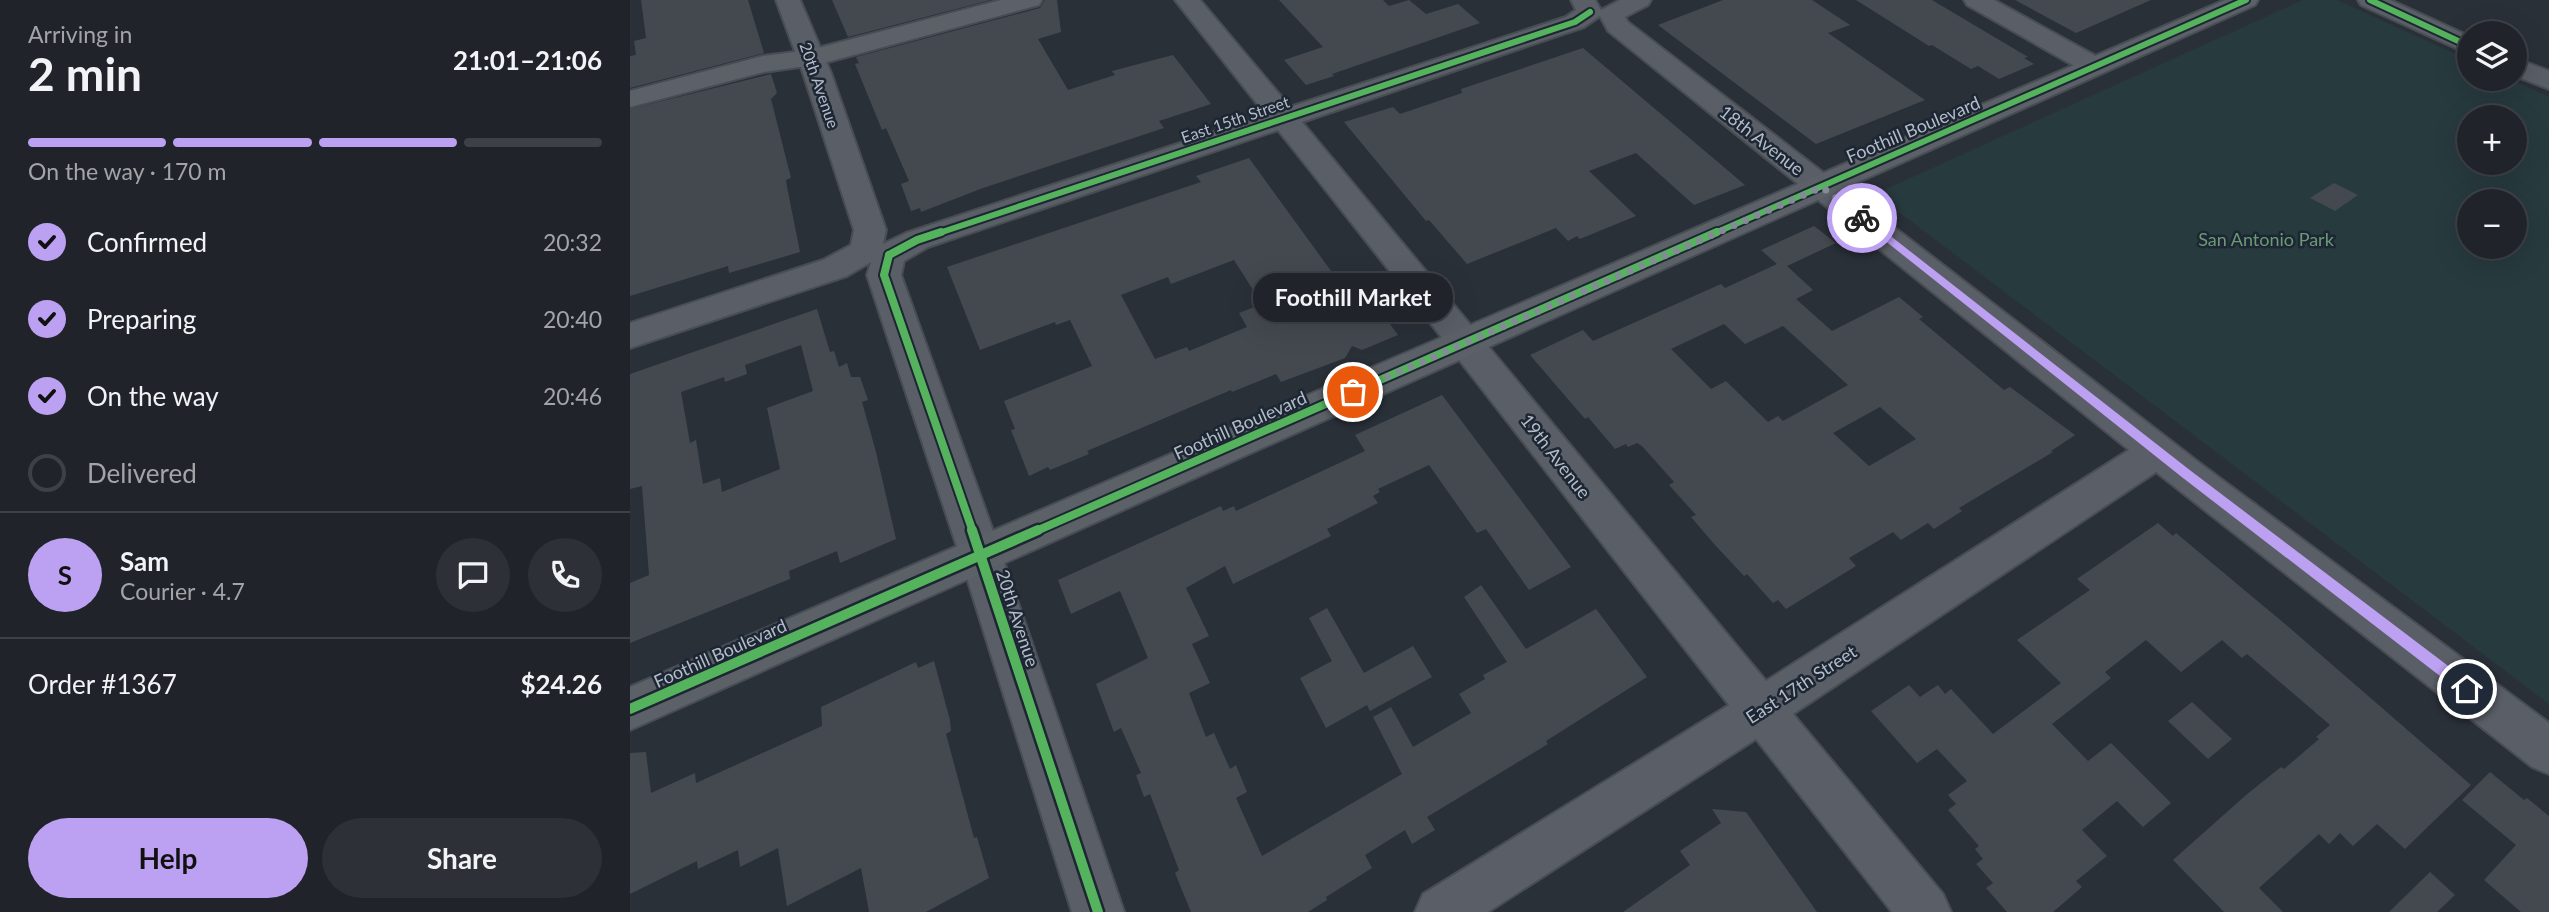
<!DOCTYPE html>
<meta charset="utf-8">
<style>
body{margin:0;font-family:Lato,sans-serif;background:#2d3036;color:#f1f3f6;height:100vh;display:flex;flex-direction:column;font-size:26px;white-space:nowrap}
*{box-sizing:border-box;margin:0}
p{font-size:23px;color:#a2a4a8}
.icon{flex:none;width:38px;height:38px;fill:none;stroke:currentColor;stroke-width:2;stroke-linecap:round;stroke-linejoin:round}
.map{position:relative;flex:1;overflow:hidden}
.drawer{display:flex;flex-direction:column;background:#20242a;width:630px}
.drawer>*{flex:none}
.controls{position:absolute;left:1827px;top:21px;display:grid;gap:14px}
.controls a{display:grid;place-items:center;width:70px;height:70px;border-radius:50%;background:#20242a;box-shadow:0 7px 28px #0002,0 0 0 2px #3d4147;font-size:35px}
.pin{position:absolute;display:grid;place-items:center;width:60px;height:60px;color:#fff;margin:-30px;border:4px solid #fff;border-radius:50%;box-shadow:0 2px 7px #0007}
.courier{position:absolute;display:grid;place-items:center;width:70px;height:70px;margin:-35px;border:5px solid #bca0f2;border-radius:50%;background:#fff;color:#222;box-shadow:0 2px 9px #0007}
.bubble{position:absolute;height:49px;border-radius:24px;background:#20242a;box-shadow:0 7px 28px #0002,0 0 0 2px #3d4147;font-size:23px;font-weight:700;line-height:49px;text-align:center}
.head em{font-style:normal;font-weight:700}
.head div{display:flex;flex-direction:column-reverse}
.head{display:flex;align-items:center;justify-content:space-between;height:119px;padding:0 28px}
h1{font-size:46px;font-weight:700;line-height:52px}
.bar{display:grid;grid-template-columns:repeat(4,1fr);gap:10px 7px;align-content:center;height:84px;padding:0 28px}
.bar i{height:9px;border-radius:5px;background:#3d4147}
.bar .on{background:#bca0f2}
.bar p{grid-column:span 4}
.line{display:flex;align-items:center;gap:18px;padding:0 28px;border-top:2px solid #3d4147}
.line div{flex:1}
.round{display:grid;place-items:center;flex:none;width:74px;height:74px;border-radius:37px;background:#2d3036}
ol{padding:0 28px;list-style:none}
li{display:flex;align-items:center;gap:21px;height:77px}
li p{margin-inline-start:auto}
li .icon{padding:7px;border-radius:50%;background:#bca0f2;color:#111;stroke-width:4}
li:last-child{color:#a2a4a8}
li i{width:38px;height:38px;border:4px solid #3d4147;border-radius:50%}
.action{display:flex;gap:14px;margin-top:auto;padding:14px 28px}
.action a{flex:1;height:80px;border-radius:42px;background:#bca0f2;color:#111;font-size:28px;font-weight:700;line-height:80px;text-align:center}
.action a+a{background:#2d3036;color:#f1f3f6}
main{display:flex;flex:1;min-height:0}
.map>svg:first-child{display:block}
.green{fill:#273a3e;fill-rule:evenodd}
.building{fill:#444950;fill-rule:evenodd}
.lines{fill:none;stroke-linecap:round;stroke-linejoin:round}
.minor-casing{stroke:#484c53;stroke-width:4}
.major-casing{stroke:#484c55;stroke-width:4}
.minor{fill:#5a5e66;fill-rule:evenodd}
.major{fill:#5c6168;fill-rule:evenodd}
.cycleway-far2-casing{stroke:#1d2633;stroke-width:10}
.cycleway-far1-casing{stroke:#1d2633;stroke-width:12}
.cycleway-casing{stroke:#1d2633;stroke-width:15}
.cycleway-far2{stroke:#56b35d;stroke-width:6}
.cycleway-far1{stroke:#56b35d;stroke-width:8}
.cycleway{stroke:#56b35d;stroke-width:10}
.route{fill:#bca0f2}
.done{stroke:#848b96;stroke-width:7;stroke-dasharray:0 12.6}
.labels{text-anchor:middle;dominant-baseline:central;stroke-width:5;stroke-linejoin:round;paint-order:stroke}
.far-street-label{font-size:16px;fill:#b4bcc9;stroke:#1d2633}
.street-label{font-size:18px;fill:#b4bcc9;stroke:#1d2633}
.park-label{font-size:18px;fill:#6b9a76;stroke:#1d2633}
</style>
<main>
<section class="drawer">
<div class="head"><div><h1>2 min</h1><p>Arriving in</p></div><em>21:01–21:06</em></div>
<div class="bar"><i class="on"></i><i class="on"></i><i class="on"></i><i></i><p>On the way · 170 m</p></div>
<ol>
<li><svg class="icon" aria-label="check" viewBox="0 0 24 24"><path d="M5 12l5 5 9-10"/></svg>Confirmed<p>20:32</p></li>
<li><svg class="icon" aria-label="check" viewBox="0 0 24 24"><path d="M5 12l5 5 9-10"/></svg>Preparing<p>20:40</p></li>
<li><svg class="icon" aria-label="check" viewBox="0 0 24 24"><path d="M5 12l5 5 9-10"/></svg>On the way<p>20:46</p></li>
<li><i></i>Delivered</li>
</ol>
<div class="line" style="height:126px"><b class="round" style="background:#bca0f2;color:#111">S</b><div><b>Sam</b><p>Courier · 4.7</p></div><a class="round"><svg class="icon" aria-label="chat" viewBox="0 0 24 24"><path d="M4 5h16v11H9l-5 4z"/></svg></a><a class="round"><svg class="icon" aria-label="phone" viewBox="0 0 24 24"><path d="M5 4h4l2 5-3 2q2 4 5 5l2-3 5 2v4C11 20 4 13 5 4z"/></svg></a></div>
<div class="line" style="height:91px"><div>Order #1367</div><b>$24.26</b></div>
<div class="action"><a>Help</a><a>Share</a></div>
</section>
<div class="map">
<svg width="1919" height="912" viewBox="0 0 1919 912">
<rect width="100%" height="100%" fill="#2a3038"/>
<!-- green -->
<path class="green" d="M1673 0H1707L1839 60V79H1880L1919 97V704L1245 194ZM1839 117H1885V163H1839ZM1839 201H1885V247H1839Z"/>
<!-- building -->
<g class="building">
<path d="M11 0H118L134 53 0 88V56L6 55 4 41 16 38Z"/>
<path d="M202 0H361L218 37Z"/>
<path d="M415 0H427L431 32 408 39 438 90 485 75 482 71 543 55 581 104 529 121 534 128 353 188 291 212 290 208 281 211 271 184 279 181 256 128 252 130 225 64 229 63 226 57 410 8Z"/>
<path d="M649 0H753L759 6 779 0 796 14 828 4 850 23 702 74 704 76 676 85 654 60 693 47Z"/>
<path d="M1093 0H1182L1220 25 1198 33 1295 100 1186 144 1028 25Z"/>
<path d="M1226 0H1302L1398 57 1394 58 1404 64 1369 79 1348 66 1341 69 1302 45 1299 46Z"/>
<path d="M1385 0H1521L1446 33Z"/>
<path d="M953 48 1115 185 1064 205 1006 153 959 171 1006 216 950 239 947 236 938 241 926 228 837 264 799 220 796 221 714 122 763 107 770 114 832 93 831 89Z"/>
<path d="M141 74 147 93 141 99 161 178 156 180 157 187 170 252 99 273 98 266 0 296V109Z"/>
<path d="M619 158 733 315 749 309 768 335 732 350 722 346 715 358 651 382 646 374 602 392 601 390 457 451 459 454 420 470 418 467 399 476 381 430 385 429 374 401 462 366 440 320 426 325 425 322 350 350 317 267 571 182 566 176ZM604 260 632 304 609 313 617 327 559 351 557 347 525 359 491 295 538 277 541 284Z"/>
<path d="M1704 183 1728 195 1705 211 1680 198Z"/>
<path d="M1184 226 1206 243 1157 266 1183 290 1166 299 1202 331 1269 297 1293 317 1289 319 1374 390 1380 387 1445 435 1421 451 1423 452 1329 508 1332 511 1304 529 1298 523 1271 540 1263 532 1219 558 1226 566 1156 609 1148 600 1143 603 1117 574 1114 576 1085 545 1061 517 1066 515 1039 485 1044 482 1012 446 1007 443 998 447 996 444 985 449 958 417 955 419 900 355 953 330 963 341 1091 284 1095 288 1147 264 1131 250ZM1094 324 1115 344 1153 326 1218 385 1153 421 1148 416 1138 422 1096 381 1081 389 1041 349ZM1250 407 1286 439 1239 466 1203 433Z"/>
<path d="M187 309 200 352 204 351 209 367 217 363 221 377H230L238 400 232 402 246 452 266 539 210 563 207 551 159 571 160 579 0 643V583L19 575 12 486 0 489V374ZM171 345 183 391 137 408 150 469 92 492 90 478 73 484 66 440 60 443 51 392 94 377 95 382 117 374 115 365Z"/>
<path d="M812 395 941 567 899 590 856 529 847 533 799 465 748 489 750 492 743 496 748 503 697 529 701 536 603 584 595 566 556 588 579 636 562 644 580 683 559 693 576 737 584 733 600 769 606 765 617 792 606 798 632 856 772 774 743 717 761 707 783 747 841 713 829 694 855 679 853 675 877 662 834 597 851 585 896 649 966 609 1017 677 916 741 918 744 797 817 805 830 782 844 775 830 735 855 742 868 696 897 697 900 678 912H561L545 873 549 870 520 794 514 797 506 775 511 773 491 728 484 732 466 684 518 658 490 591 441 614 428 580 591 506 593 511 604 506 606 511 735 451 725 435Z"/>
<path d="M1528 523 1543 536 1546 533 1655 624 1841 785 1775 849 1747 824 1723 846 1710 833 1699 844 1689 834 1629 888 1653 912H1594L1543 860 1616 795 1651 767 1654 769 1689 739 1686 737 1700 725 1617 654 1612 658 1592 640 1551 672 1516 640 1475 672 1481 678 1422 724 1458 761 1481 743 1541 803 1513 827 1487 801 1452 830 1477 856 1446 881 1452 887 1423 912H1377L1356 888 1363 883 1346 864 1353 859 1345 849 1349 846 1318 810 1326 804 1318 795 1337 781 1307 749 1287 763 1241 711 1279 685 1290 697 1308 685 1315 694 1321 689 1363 734 1431 683 1387 640 1460 590 1447 579Z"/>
<path d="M697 608 734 673 783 646 802 677 740 711 737 705 696 728 670 678 702 661 679 618Z"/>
<path d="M304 661 320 720 321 731 316 734 344 838 347 837 359 878 296 912H239L231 868 157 906 148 848 110 867 108 850 68 869 67 861 0 894V753L16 752 21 793 65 773 66 783 192 726 191 707 286 662 288 668Z"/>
<path d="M1562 702 1602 739 1578 759 1538 721Z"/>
<path d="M1860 772 1894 800 1897 798 1919 816V912H1891L1854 880 1886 845 1832 800Z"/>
<path d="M1082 809 1116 812 1187 912H993L1060 865 1050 851 1091 823Z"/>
<path d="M1800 872 1825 895 1807 912H1759Z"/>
</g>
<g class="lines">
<defs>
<g id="minor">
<path d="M146 0H170L201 73 256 230 253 244 276 233 636 115 545 0H570L660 107 936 17 946 10 941 0H965L971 10 990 0H1021L1018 5 995 17 998 22 1571 464 1919 723V774L1902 767 1526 472 1163 714 1313 894 1321 912H1262L1126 739 858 912H785L793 894 1099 705C948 514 800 320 648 130L298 247 274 261 271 275 372 556 494 912H442L330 556 237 275 241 262 217 276 0 348V323L193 260 221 245 224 230 173 73ZM970 16 978 31 1499 450 1136 681 672 122 954 27Z"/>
<path d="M1334 0H1364L1473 60 1477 66 1473 72 1464 74 1455 72 1337 5Z"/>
<path d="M1728 0H1760L1839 36V54L1731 5Z"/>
<path d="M1885 58 1919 71V89L1885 76Z"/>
</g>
<g id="major">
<path d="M371 0H412L409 5 190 64 134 72 0 107V91L133 56 180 50Z"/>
<path d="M1595 0H1628L1625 5 0 730V687Z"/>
</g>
</defs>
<!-- minor casing -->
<use href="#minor" class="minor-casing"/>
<!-- major casing -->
<use href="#major" class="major-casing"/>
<!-- minor -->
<use href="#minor" class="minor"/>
<!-- major -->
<use href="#major" class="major"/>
<defs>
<g id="cycleway-far2">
<path d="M1740 0 1839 46"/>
<path d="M306 234 945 22 960 12"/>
<path d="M1083 234 1616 0"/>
</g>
<g id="cycleway-far1">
<path d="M259 255 287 240 311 232"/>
<path d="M259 255 254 275 343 532"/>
<path d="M404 532 1087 232"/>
</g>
<g id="cycleway">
<path d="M342 530 468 912"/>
<path d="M0 709 408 530"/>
</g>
</defs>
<!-- cycleway-far2 casing -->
<use href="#cycleway-far2" class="cycleway-far2-casing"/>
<!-- cycleway-far1 casing -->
<use href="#cycleway-far1" class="cycleway-far1-casing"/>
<!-- cycleway casing -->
<use href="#cycleway" class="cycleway-casing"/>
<!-- cycleway-far2 -->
<use href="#cycleway-far2" class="cycleway-far2"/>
<!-- cycleway-far1 -->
<use href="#cycleway-far1" class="cycleway-far1"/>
<!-- cycleway -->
<use href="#cycleway" class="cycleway"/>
</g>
<!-- route -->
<path class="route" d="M1229 216H1235L1561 471 1842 684V693H1832L1553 478 1229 220Z"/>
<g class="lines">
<!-- done -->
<path class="done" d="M723 392 1192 187 1232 218"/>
</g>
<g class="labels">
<!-- far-street labels -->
<g class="far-street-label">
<text transform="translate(190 85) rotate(71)">20th Avenue</text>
<text transform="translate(605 119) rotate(-19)">East 15th Street</text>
</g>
<!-- street labels -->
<g class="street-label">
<text transform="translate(1283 129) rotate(-23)">Foothill Boulevard</text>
<text transform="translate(1132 140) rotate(38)">18th Avenue</text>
<text transform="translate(610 425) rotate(-24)">Foothill Boulevard</text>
<text transform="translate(926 456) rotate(52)">19th Avenue</text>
<text transform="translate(388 618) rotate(72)">20th Avenue</text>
<text transform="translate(90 653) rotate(-24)">Foothill Boulevard</text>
<text transform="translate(1171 684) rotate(-33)">East 17th Street</text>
</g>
<!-- park labels -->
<g class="park-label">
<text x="1636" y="239">San Antonio Park</text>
</g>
</g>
</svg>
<div class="controls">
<a><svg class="icon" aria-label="layers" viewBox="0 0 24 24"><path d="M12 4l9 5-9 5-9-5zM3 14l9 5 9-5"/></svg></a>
<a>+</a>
<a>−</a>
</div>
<div class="pin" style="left:723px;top:392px;background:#ea580c"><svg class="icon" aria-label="bag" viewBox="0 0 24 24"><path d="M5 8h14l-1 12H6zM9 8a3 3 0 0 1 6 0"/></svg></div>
<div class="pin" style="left:1837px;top:689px;background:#1f2937"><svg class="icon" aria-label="home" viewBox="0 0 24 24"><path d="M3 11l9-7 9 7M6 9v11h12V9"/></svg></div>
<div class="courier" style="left:1232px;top:218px"><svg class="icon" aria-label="bike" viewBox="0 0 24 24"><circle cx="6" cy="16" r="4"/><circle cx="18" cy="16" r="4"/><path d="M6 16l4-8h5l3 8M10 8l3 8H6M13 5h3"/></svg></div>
<div class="bubble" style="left:623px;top:273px;width:200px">Foothill Market</div>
</div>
</main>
